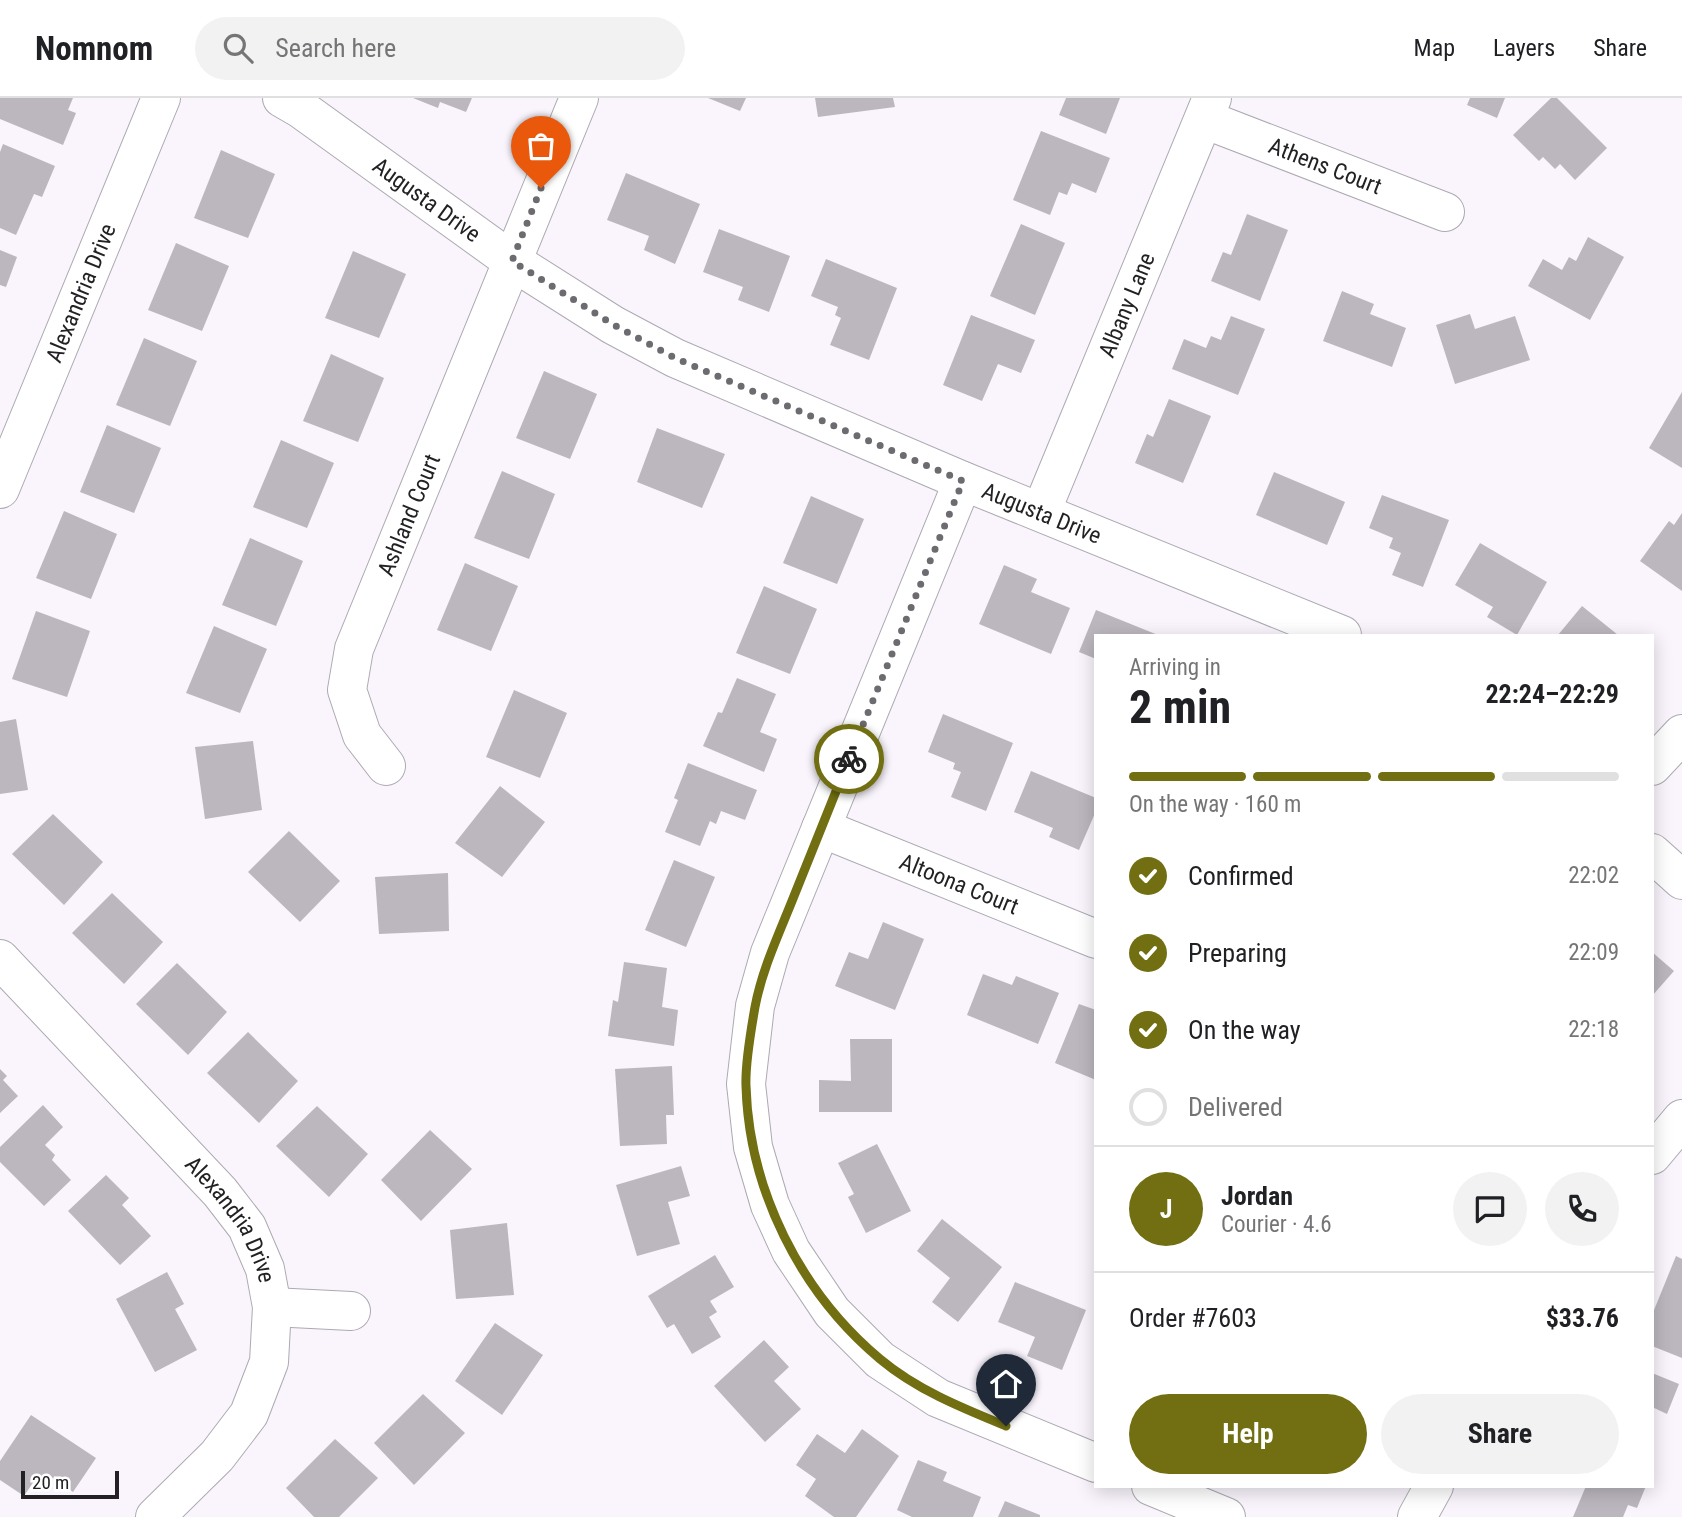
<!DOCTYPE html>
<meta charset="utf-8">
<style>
body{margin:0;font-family:"Roboto Condensed",sans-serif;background:#f2f2f2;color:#202124;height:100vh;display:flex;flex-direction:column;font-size:26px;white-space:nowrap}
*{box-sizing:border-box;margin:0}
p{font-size:23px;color:#757577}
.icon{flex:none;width:38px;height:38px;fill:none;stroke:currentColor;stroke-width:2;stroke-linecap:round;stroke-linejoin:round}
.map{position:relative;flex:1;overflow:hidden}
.panel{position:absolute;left:1094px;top:536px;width:560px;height:854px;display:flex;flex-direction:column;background:#fff;border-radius:0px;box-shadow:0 4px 18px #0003}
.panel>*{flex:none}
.scale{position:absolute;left:21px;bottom:18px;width:98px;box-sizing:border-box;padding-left:7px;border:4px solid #232124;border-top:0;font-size:19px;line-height:24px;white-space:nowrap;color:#232124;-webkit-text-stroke:5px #fff;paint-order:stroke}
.pin{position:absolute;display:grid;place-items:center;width:60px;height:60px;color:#fff;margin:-72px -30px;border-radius:50% 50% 50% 0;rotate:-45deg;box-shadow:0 0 7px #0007}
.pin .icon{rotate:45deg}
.courier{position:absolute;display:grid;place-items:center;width:70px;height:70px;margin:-35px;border:5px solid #716f11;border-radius:50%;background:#fff;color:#222;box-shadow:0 2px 9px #0007}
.headline em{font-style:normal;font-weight:700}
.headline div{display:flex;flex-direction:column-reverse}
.headline{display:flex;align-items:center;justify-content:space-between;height:119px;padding:0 35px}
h1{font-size:46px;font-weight:700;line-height:52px}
.bar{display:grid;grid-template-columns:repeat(4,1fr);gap:10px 7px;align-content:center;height:84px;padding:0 35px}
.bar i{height:9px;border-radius:5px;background:#e0e0e0}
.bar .active{background:#716f11}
.bar p{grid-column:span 4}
.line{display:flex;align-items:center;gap:18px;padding:0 35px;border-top:2px solid #e0e0e0}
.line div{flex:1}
.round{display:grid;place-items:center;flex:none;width:74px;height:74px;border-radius:37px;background:#f2f2f2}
ol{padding:0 35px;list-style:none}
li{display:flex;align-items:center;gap:21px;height:77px}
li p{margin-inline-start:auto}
li .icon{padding:7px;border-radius:50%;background:#716f11;color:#fff;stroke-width:4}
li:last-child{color:#757577}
li i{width:38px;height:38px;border:4px solid #e0e0e0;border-radius:50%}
.cta{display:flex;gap:14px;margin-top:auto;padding:14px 35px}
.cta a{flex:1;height:80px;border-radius:42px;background:#716f11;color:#fff;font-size:28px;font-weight:700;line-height:80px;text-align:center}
.cta a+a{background:#f2f2f2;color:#202124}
header{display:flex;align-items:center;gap:42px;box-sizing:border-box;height:98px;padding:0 35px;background:#fff;border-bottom:2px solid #e0e0e0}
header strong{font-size:33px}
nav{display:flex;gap:38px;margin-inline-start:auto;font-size:24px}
.search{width:490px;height:63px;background:#f2f2f2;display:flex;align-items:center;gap:18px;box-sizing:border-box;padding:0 24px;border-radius:38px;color:#757577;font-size:26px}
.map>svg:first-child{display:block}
.building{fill:#bcb7bf}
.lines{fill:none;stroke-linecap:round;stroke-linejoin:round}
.minor-casing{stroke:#ada9b1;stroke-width:40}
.minor{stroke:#fff;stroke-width:38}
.done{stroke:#6e6b70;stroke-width:7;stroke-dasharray:0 12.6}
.route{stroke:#716f11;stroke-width:9}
.labels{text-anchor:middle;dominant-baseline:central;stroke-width:7;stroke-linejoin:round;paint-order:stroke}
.street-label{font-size:23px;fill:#232124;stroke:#fff}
</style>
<header>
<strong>Nomnom</strong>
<div class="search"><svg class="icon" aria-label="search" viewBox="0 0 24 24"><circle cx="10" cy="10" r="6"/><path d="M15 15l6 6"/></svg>Search here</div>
<nav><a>Map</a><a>Layers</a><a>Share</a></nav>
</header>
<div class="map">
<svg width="1682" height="1419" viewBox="0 0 1682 1419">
<rect width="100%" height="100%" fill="#faf5fd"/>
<!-- building -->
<g class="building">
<path d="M0 0H73L68 12 76 15 63 47 0 21Z"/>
<path d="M413 0H472L466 14 440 4 438 10Z"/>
<path d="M708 0H746L740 13Z"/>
<path d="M815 0H893L895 9 818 19Z"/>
<path d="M1066 0H1120L1106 36 1059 17Z"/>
<path d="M1470 0H1505L1497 20 1467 7Z"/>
<path d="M1551 0H1557L1607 50 1575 82 1560 66 1555 71 1543 59 1539 63 1513 37Z"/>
<path d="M1041 33 1110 60 1096 95 1072 85 1067 97 1059 94 1050 117 1013 102Z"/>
<path d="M3 46 55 68 42 99 34 96 16 137 0 130V54Z"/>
<path d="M221 52 275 76 248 140 194 120Z"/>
<path d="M626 75 700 106 675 166 644 152 649 138 607 122Z"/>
<path d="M1247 116 1288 132 1260 203 1211 183 1223 154 1231 157Z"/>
<path d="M1021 126 1065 145 1035 217 990 198Z"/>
<path d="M719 131 790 158 769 214 738 202 743 189 703 174Z"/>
<path d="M1588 139 1624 159 1590 222 1528 188 1543 161 1562 172 1569 159 1576 163Z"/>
<path d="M176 145 229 168 202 233 148 212Z"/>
<path d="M0 152 17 159 6 189 0 187Z"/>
<path d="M353 153 406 176 379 240 325 220Z"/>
<path d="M826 161 897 190 869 262 830 247 841 220 835 217 838 209 811 198Z"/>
<path d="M1342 193 1374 206 1370 216 1406 230 1392 269 1323 243Z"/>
<path d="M1470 216 1475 231 1515 218 1530 262 1455 286 1436 227Z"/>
<path d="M971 217 1035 242 1021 275 998 266 982 303 943 287Z"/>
<path d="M1231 218 1265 231 1238 297 1172 271 1184 241 1206 250 1211 238 1221 242Z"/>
<path d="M144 240 197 263 170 328 116 307Z"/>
<path d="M331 256 384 280 358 344 303 323Z"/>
<path d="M544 273 597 296 570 361 516 340Z"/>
<path d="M1682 294V370L1649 350Z"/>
<path d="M1169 301 1211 318 1183 385 1135 365 1147 336 1153 339Z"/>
<path d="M107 327 161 350 134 415 80 394Z"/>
<path d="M657 330 725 356 702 410 637 384Z"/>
<path d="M281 342 334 365 307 430 253 409Z"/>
<path d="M502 373 555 396 529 461 474 440Z"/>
<path d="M1274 374 1345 404 1327 447 1256 417Z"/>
<path d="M1382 397 1449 422 1423 489 1392 477 1401 455 1389 450 1393 440 1369 430Z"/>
<path d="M811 398 864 421 837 486 783 465Z"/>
<path d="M64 413 117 436 91 501 36 480Z"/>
<path d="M1682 415V493L1640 463 1669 423 1674 427Z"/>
<path d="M250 440 303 463 276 528 222 507Z"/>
<path d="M1480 445 1547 484 1517 537 1487 519 1493 509 1455 487Z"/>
<path d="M465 465 518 488 491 553 437 532Z"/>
<path d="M1004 467 1037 481 1031 494 1070 510 1051 556 979 526Z"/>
<path d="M764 488 817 511 790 576 736 555Z"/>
<path d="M1582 508 1618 537H1558Z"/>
<path d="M1096 512 1158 537H1096V561L1079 554Z"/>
<path d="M36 513 90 533 67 599 12 581Z"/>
<path d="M214 528 267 551 240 615 186 595Z"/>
<path d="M737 580 776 596 760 634 777 641 764 674 703 648 718 614 722 615Z"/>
<path d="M514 592 567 615 540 680 486 659Z"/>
<path d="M943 616 1013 645 986 713 951 699 961 674 953 671 955 665 928 654Z"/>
<path d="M16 621 28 692 0 696V624Z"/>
<path d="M253 643 262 712 205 721 195 649Z"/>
<path d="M688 665 757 692 745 722 721 713 716 726 710 723 700 748 665 734 678 702 674 700Z"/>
<path d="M1031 673 1096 700V713L1079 752 1049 739 1053 730 1014 714Z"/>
<path d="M500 688 545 724 502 779 455 745Z"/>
<path d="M53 716 103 764 64 807 12 756Z"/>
<path d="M289 733 340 783 300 824 248 774Z"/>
<path d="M674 762 715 779 686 849 645 832Z"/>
<path d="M448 775 449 833 379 836 375 779Z"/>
<path d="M112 795 163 844 124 886 72 835Z"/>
<path d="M883 824 924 841 895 912 835 888 849 854 868 861Z"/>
<path d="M1652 854 1674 873 1652 898Z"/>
<path d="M624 864 667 870 662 909 678 912 674 948 608 938 613 902 618 904Z"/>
<path d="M177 865 227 914 188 957 136 906Z"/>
<path d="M983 876 1012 887 1016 878 1059 895 1038 946 967 917Z"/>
<path d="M1079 906 1096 912V982L1055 965Z"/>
<path d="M248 934 298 983 259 1025 207 975Z"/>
<path d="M850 941H892V1014H819V982L851 983Z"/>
<path d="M672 968 674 1017H666L667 1046 620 1048 615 971Z"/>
<path d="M0 971 7 978 3 982 18 998 0 1015Z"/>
<path d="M43 1007 63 1029 45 1047 55 1057 52 1062 71 1082 44 1108 0 1064V1049Z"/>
<path d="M317 1008 368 1056 329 1099 276 1048Z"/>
<path d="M430 1032 472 1071 421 1123 381 1082Z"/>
<path d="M877 1046 911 1113 866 1135 848 1099 854 1096 838 1065Z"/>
<path d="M681 1068 690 1098 668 1104 680 1146 637 1158 616 1087Z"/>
<path d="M106 1077 129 1100 122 1107 151 1138 120 1167 68 1113Z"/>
<path d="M942 1121 1002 1169 958 1224 932 1204 950 1180 917 1153Z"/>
<path d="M507 1125 514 1197 456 1201 450 1132Z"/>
<path d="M715 1157 734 1189 710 1203 717 1214 709 1219 721 1239 692 1256 674 1226 667 1230 648 1198Z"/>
<path d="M1676 1158 1682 1161V1260L1652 1248V1217Z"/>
<path d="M167 1174 184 1206 175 1211 197 1252 155 1274 116 1201Z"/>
<path d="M1015 1184 1086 1212 1062 1272 1027 1258 1035 1239 998 1224Z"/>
<path d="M495 1225 543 1257 502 1317 455 1283Z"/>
<path d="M764 1242 789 1269 774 1283 801 1311 765 1344 714 1288Z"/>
<path d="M1652 1275 1679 1286 1667 1316 1652 1309Z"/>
<path d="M423 1296 465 1335 414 1387 374 1345Z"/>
<path d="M31 1317 96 1360 73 1394 50 1378 47 1383 38 1377 24 1398 0 1382V1363Z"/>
<path d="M862 1331 899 1358 856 1419H834L805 1398 816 1381 796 1367 817 1336 845 1355Z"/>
<path d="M335 1341 378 1380 339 1419H314L286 1390Z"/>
<path d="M918 1362 947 1374 943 1383 981 1399 973 1419H912L897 1412Z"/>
<path d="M1586 1388H1646L1637 1410 1628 1407 1623 1419H1573Z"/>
<path d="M1005 1403 1040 1417V1419H998Z"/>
</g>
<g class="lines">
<defs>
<g id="minor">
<path id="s1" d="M282 0 301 11 512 163 613 227 675 260 963 383 1342 537"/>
<path id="s2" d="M1204 21 1445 114"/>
<path d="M963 383 770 855 755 908 746 986 753 1049 770 1107 791 1153 832 1214 880 1262 938 1300 1096 1365"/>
<path id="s3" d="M0 391 161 0"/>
<path id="s4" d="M1041 414 1212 0"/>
<path id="s5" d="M386 668 362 637 347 592 354 551 579 0"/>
<path d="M1652 668 1682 636"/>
<path id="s6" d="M821 730 1096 841"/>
<path d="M1652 755 1682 782"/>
<path id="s7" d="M0 861 220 1094 247 1129 265 1171 272 1209 269 1264 249 1316 217 1358 155 1419"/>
<path d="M1652 1057 1682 1021"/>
<path d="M272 1209 351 1213"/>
<path d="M1151 1388 1226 1419"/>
<path d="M1417 1419 1434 1388"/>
</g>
</defs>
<!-- minor casing -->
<use href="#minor" class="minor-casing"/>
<!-- minor -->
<use href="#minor" class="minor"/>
</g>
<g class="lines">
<!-- done -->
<path class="done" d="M541 90 512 163 614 227 675 260 963 383 849 661"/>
<!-- route -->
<path class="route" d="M849 661C830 708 811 756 792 803 778 838 762 872 755 909 751 932 745 965 746 988 749 1092 800 1194 880 1261 917 1292 962 1310 1006 1328"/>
</g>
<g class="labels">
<!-- street labels -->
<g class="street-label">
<text stroke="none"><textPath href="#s2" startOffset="130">Athens Court</textPath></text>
<text stroke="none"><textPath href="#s1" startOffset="177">Augusta Drive</textPath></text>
<text stroke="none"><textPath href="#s3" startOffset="212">Alexandria Drive</textPath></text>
<text stroke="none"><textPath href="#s4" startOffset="224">Albany Lane</textPath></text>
<text stroke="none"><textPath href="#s1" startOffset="870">Augusta Drive</textPath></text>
<text stroke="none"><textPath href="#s5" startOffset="273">Ashland Court</textPath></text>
<text stroke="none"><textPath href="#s6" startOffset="149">Altoona Court</textPath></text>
<text stroke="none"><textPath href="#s7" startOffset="350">Alexandria Drive</textPath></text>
</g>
</g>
</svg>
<div class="scale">20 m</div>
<div class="pin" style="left:541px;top:90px;background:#ea580c"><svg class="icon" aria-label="bag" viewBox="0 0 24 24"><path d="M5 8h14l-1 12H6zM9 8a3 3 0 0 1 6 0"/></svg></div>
<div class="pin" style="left:1006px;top:1328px;background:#1f2937"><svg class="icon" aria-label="home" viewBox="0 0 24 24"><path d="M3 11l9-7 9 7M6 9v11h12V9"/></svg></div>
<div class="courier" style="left:849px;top:661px"><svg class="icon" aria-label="bike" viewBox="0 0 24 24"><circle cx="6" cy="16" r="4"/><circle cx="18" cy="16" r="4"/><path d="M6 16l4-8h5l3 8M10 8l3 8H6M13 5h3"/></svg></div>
<section class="panel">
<div class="headline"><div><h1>2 min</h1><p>Arriving in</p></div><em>22:24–22:29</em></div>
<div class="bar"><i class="active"></i><i class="active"></i><i class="active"></i><i></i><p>On the way · 160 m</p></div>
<ol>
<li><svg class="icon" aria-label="check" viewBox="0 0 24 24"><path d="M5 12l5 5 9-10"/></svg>Confirmed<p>22:02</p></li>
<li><svg class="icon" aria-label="check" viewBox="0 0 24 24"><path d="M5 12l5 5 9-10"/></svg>Preparing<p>22:09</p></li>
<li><svg class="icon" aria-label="check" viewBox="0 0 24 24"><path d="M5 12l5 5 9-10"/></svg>On the way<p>22:18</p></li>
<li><i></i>Delivered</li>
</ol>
<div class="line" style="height:126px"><b class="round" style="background:#716f11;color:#fff">J</b><div><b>Jordan</b><p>Courier · 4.6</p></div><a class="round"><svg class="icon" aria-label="chat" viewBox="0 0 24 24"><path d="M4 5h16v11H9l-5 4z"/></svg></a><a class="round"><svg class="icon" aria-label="phone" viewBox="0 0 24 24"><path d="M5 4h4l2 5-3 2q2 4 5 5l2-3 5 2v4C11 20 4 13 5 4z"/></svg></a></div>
<div class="line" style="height:91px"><div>Order #7603</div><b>$33.76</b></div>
<div class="cta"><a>Help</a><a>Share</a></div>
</section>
</div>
